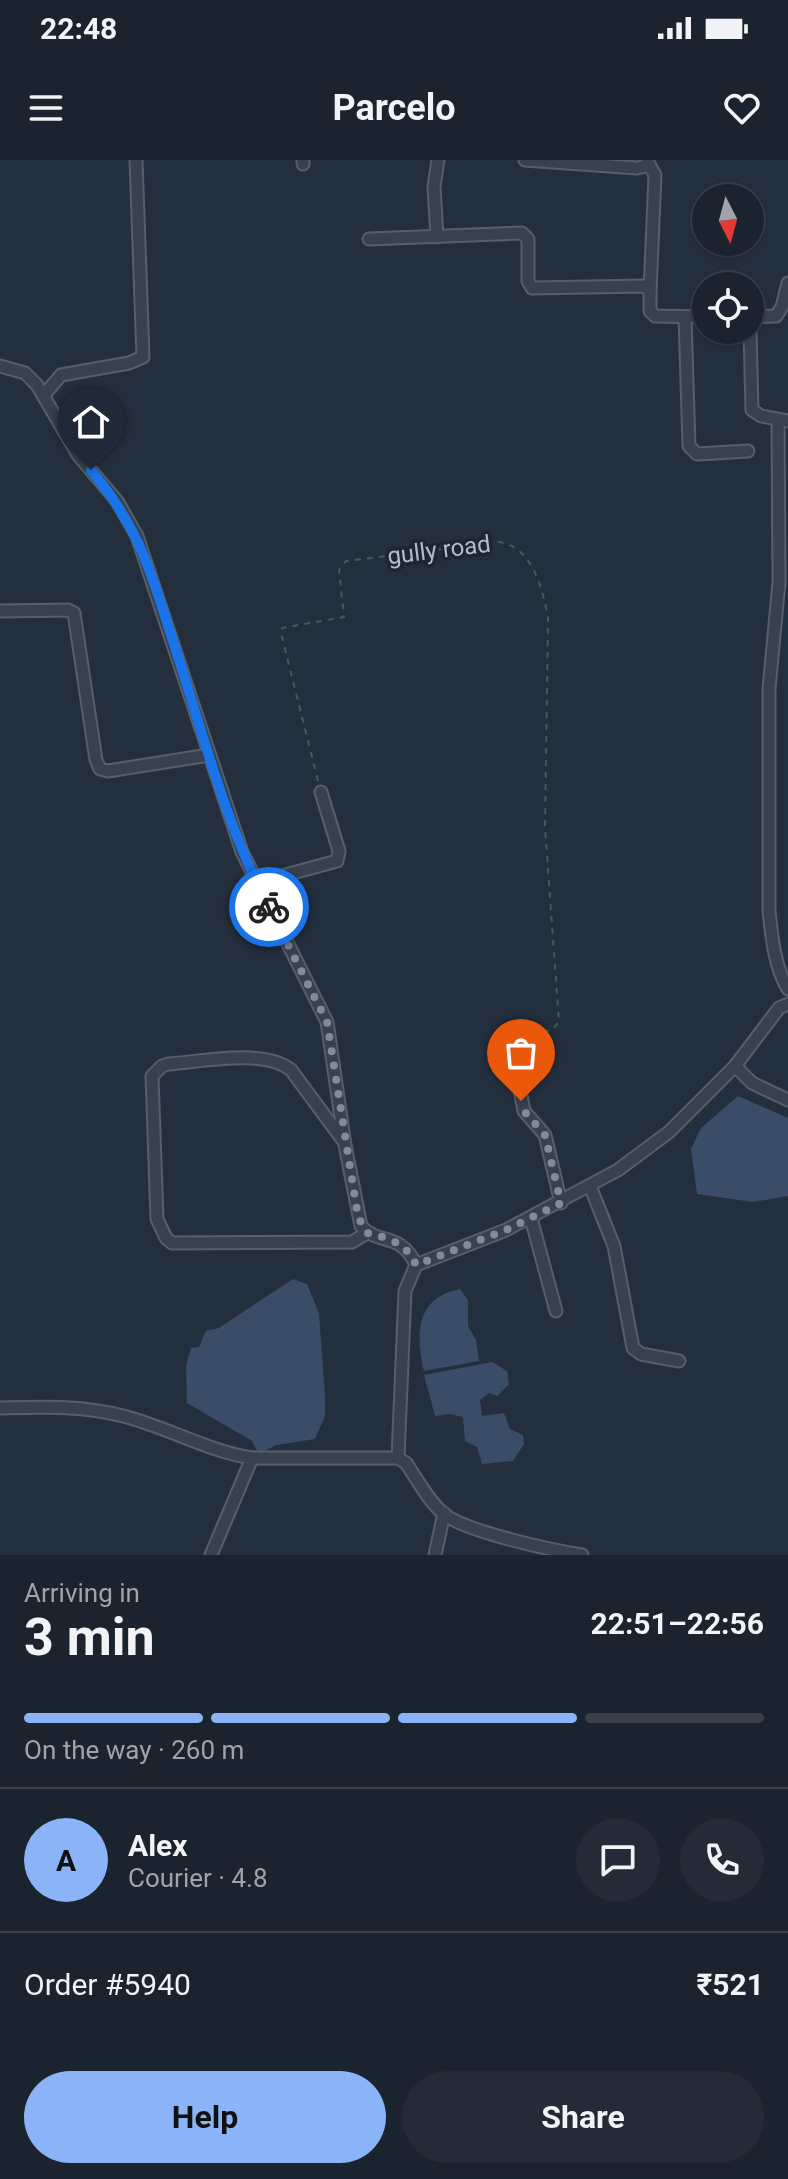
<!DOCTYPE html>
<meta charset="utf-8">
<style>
body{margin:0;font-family:Roboto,sans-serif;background:#242b36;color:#f1f3f6;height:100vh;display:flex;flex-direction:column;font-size:30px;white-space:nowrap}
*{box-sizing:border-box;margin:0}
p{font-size:26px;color:#a0a4aa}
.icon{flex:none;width:44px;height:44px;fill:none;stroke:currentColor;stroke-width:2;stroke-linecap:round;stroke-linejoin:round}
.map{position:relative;height:1395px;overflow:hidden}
.sheet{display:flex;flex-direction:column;background:#1b232e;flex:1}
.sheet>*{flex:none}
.needle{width:52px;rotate:174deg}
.fabs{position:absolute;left:692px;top:24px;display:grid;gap:16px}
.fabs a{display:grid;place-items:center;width:72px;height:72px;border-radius:50%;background:#1b232e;box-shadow:0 2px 6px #0004,0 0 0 2px #39404a;font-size:40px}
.pin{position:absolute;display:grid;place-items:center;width:68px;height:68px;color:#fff;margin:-82px -34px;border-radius:50% 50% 50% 0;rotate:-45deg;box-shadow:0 0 8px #0007}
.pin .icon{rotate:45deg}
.courier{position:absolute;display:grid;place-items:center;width:80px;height:80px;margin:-40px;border:6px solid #1a73e8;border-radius:50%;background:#fff;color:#222;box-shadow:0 2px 10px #0007}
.headline em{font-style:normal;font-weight:700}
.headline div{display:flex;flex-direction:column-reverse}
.headline{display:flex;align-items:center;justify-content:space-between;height:136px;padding:0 24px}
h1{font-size:52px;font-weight:700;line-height:60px}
.bar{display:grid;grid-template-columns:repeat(4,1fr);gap:12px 8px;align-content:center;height:96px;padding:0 24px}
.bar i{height:10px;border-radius:6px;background:#39404a}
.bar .on{background:#8bb3f7}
.bar p{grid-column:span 4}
.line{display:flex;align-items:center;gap:20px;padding:0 24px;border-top:2px solid #39404a}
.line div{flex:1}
.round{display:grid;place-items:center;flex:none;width:84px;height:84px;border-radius:42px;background:#242b36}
.primary-button{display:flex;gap:16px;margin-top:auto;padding:16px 24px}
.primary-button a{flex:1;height:92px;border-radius:48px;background:#8bb3f7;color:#111;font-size:32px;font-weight:700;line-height:92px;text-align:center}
.primary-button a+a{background:#242b36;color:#f1f3f6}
.status{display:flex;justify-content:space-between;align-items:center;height:56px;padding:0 40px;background:#1b232e;direction:ltr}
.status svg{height:22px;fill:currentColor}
header{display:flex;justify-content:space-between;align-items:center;height:104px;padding:0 24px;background:#1b232e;font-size:36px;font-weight:700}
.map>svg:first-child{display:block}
.water{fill:#3a4c67}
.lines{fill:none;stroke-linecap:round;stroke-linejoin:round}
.street-casing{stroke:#565f6c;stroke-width:15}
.path{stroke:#44595c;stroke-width:2;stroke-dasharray:6 6;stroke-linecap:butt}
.street{stroke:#38414e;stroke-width:11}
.done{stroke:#828b98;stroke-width:8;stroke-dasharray:0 14.4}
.route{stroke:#1a73e8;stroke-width:10}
.labels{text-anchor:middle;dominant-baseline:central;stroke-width:7;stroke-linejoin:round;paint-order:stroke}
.street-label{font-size:24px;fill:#b4bcc9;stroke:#1d2633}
</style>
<div class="status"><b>22:48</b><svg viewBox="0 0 49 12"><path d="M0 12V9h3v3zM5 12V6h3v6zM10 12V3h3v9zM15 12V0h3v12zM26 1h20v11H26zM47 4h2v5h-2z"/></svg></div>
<header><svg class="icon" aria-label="menu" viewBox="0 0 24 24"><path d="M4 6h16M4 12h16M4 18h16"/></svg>Parcelo<svg class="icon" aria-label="heart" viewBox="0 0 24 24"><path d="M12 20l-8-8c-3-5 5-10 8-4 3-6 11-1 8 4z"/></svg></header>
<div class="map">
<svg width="788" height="1395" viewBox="0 0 788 1395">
<rect width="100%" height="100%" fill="#242f3e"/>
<!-- water -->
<g class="water">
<path d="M738 936 788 958V1036L753 1042 697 1034 691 989 701 968Z"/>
<path d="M293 1119 307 1124 319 1153 325 1236V1256L315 1279 276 1285 259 1294 252 1281 187 1243 186 1205 191 1188 199 1187 206 1171 219 1168Z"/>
<path d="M460 1129 468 1140V1166L476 1180 479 1201 424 1211C416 1174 415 1138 460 1129Z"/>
<path d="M492 1202 507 1211 509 1224 497 1236 489 1233 480 1240 482 1256 504 1253 510 1269 523 1275 524 1284 513 1301 482 1304 477 1287 465 1281 463 1257 450 1254 435 1256 424 1215Z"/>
</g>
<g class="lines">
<defs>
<g id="street">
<path d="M525 0 637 8 646 6 648 0"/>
<path d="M648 3 655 15 650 132"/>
<path d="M303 4V0"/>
<path d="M437 77 434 27 438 0"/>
<path d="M369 79 522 73 528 79V121L532 128 645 126 650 132V151L655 156 706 157"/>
<path d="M685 157 689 286 697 294 748 291"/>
<path d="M750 157 776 156 782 147 788 123"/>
<path d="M750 170 752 250 761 256 788 261"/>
<path d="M0 206 25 213 37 225 78 295 117 341 137 376 242 692 327 862 345 985 361 1066C379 1086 400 1071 416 1105"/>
<path d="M44 235 61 215 129 203 143 197 136 0"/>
<path d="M778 260 779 422 769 529V751C772 777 774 806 788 829"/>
<path d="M0 451 68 450 74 453 96 600 100 609 108 611 209 595"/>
<path d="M256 723 337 701 339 691 321 632"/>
<path d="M735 906 752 923 788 940"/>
<path d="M519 925 524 951 545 975 561 1043"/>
<path d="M342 979 291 910C265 888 201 902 168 904L162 906 152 916 157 1059 166 1078 172 1083 352 1082 367 1073"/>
<path d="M590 1026 614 1086 633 1188 641 1194 679 1201"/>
<path d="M531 1058 556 1151"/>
<path d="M0 1248C41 1247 82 1245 123 1256 167 1267 207 1291 252 1298H398L406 1303C417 1319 429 1342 444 1354 467 1372 551 1390 582 1395"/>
<path d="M398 1298 405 1131 416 1105 506 1070 618 1010 669 972 735 906 779 848 788 844"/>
<path d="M211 1395 252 1298"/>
<path d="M435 1395 444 1353"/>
</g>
</defs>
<!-- street casing -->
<use href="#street" class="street-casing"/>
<!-- path -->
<path class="path" d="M318 621 282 477V468L344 457 339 410 346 401 497 382C532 384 543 430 548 458L545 667 559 862 552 870 537 873"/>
<!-- street -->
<use href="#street" class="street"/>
</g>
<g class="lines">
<!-- done -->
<path class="done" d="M269 747 327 862 358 1057 367 1073C389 1078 406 1083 416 1105L506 1070 561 1043 545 975 524 951 521 941"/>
<!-- route -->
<path class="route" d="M91 310C139 368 150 409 172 478 202 569 224 662 269 747"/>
</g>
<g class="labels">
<!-- street labels -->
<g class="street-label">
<text transform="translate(439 390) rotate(-7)">gully road</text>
</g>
</g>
</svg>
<div class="fabs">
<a><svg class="needle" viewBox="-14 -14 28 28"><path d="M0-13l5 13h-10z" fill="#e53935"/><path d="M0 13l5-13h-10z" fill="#a0a4aa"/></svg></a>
<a><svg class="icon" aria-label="locate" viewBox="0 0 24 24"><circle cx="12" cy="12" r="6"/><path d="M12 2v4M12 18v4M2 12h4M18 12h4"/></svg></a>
</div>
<div class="pin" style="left:521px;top:941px;background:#ea580c"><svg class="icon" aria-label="bag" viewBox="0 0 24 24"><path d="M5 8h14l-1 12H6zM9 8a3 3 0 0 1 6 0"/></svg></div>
<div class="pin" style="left:91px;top:310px;background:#1f2937"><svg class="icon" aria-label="home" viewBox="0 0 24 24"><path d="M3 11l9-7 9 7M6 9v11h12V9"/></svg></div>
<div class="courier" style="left:269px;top:747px"><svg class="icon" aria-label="bike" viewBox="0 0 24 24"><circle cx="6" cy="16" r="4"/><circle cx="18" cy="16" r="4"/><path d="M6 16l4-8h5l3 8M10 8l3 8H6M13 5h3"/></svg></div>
</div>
<section class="sheet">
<div class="headline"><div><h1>3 min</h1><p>Arriving in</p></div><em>22:51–22:56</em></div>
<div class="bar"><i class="on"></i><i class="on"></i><i class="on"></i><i></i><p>On the way · 260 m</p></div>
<div class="line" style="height:144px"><b class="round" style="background:#8bb3f7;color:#111">A</b><div><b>Alex</b><p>Courier · 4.8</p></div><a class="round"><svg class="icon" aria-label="chat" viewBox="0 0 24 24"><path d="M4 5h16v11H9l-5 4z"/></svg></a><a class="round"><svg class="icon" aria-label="phone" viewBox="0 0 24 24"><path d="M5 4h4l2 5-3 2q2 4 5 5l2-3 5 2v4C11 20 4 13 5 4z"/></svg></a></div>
<div class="line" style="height:104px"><div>Order #5940</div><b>₹521</b></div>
<div class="primary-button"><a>Help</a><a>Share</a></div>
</section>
